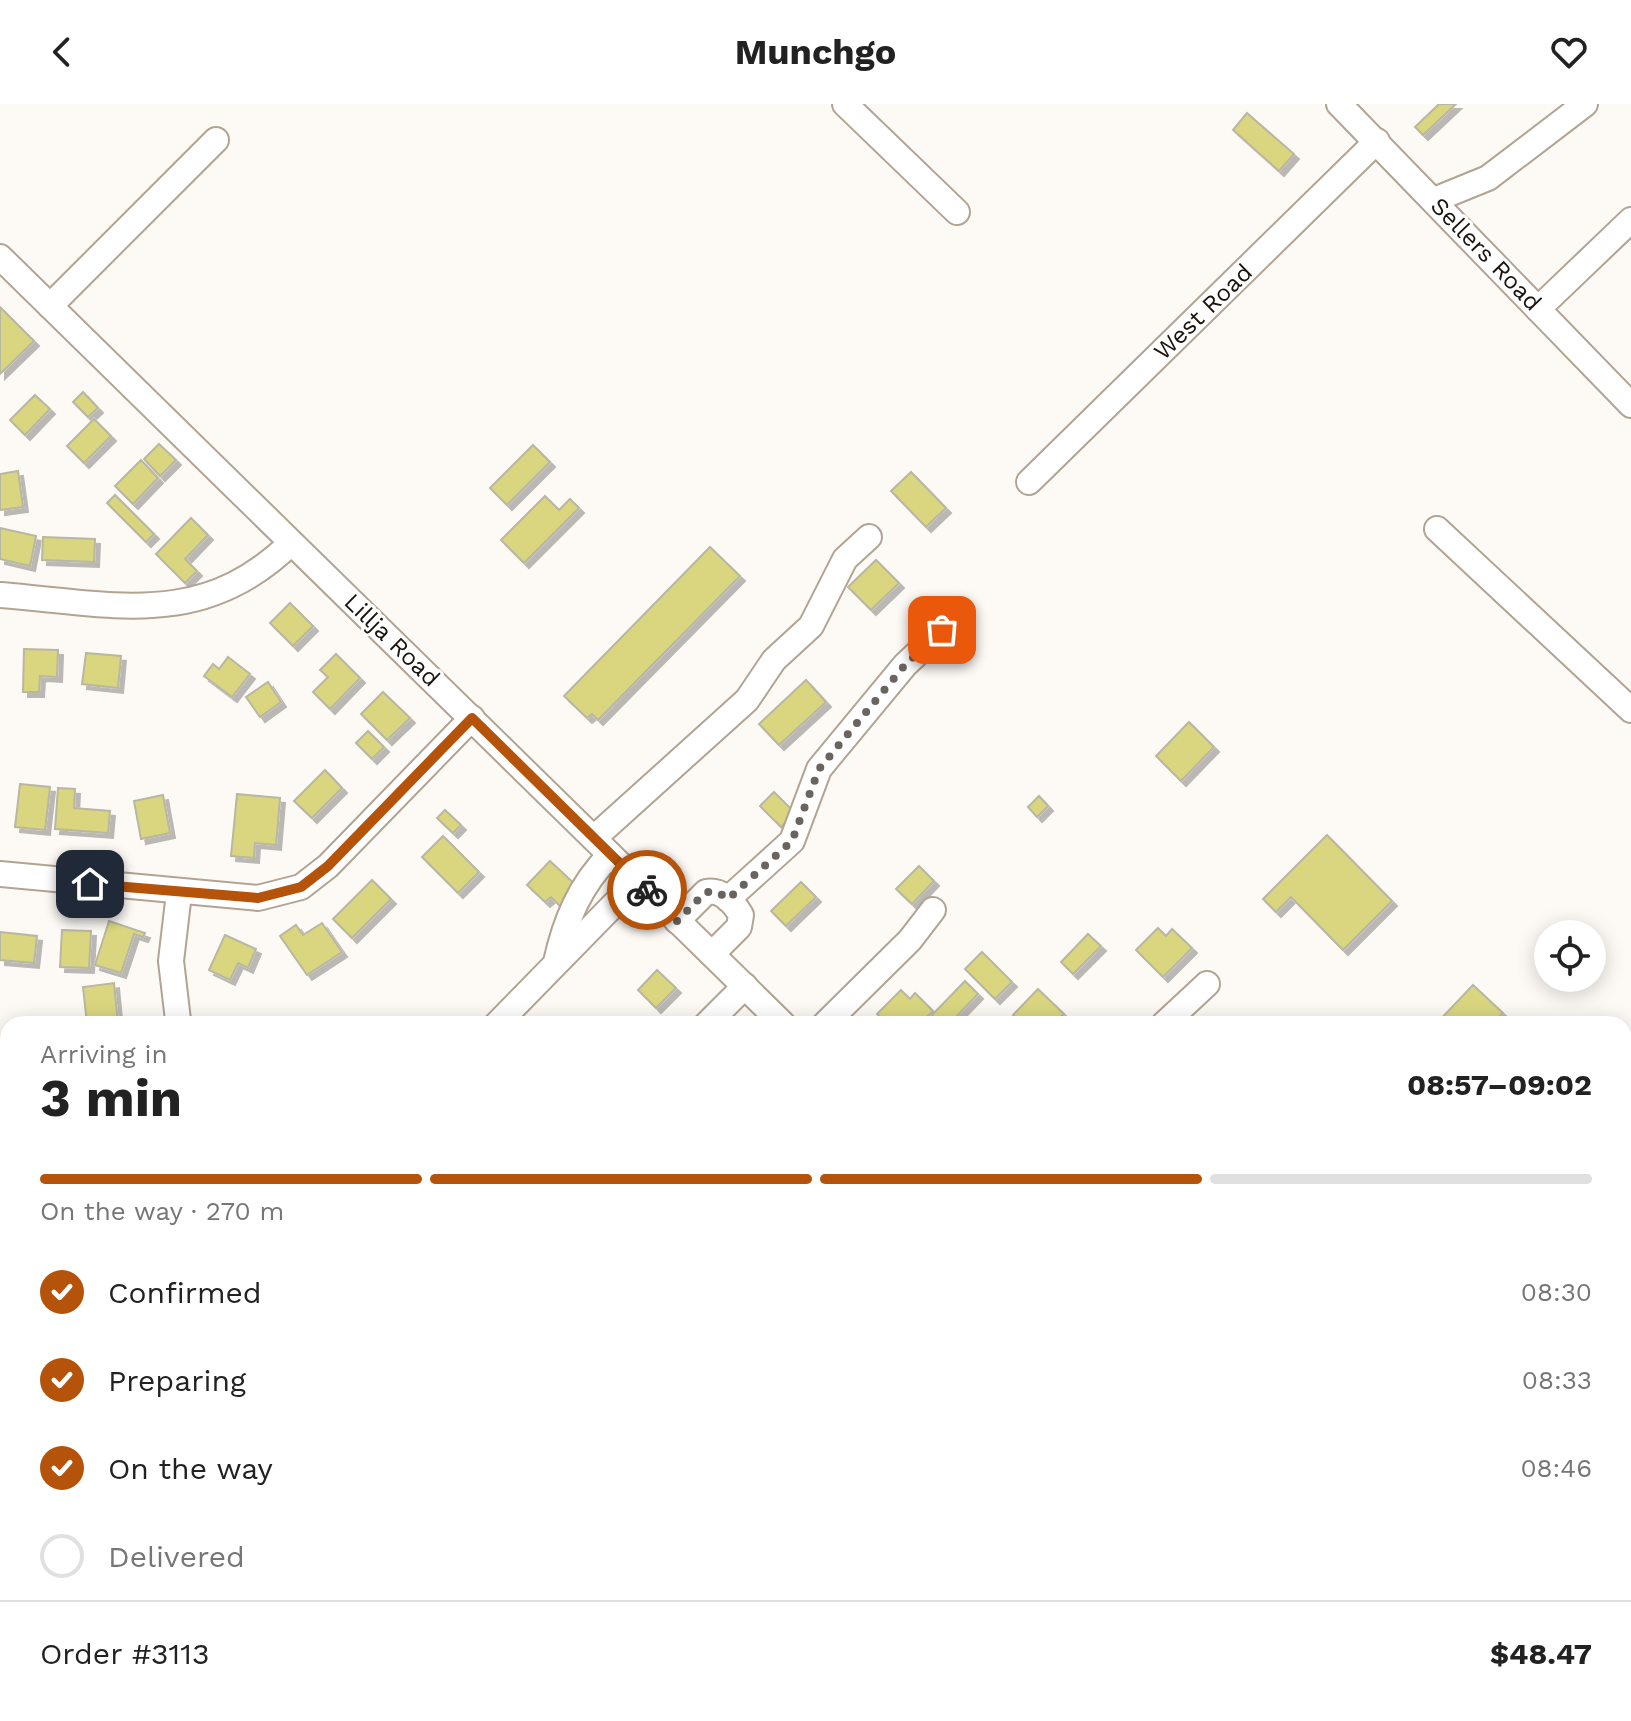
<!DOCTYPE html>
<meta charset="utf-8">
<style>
body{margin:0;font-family:"Work Sans",sans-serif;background:#f2f2f2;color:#222;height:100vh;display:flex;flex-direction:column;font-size:30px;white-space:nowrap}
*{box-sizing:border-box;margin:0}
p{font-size:26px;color:#767676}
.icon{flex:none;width:44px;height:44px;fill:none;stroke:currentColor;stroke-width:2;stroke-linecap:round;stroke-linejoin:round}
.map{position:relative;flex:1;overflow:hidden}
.panel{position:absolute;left:0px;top:912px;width:1632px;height:706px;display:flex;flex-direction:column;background:#fff;border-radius:24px 24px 0 0;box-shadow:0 4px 20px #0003}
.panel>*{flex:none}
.controls{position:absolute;left:1534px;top:816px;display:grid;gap:16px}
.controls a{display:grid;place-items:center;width:72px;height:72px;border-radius:50%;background:#fff;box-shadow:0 4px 20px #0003;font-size:40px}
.pin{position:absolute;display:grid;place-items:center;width:68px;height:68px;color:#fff;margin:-34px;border-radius:16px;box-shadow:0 4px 12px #0006}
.courier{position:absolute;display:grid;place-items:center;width:80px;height:80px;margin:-40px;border:6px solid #b45309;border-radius:50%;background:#fff;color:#222;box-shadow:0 2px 10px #0007}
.headline em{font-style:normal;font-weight:700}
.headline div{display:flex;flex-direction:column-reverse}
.headline{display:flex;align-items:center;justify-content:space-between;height:136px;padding:0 40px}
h1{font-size:52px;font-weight:700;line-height:60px}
.bar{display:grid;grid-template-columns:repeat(4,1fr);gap:12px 8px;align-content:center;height:96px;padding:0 40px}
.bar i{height:10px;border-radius:6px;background:#e0e0e0}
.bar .current{background:#b45309}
.bar p{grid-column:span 4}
.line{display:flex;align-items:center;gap:20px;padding:0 40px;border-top:2px solid #e0e0e0}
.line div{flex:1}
ol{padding:0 40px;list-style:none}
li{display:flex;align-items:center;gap:24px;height:88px}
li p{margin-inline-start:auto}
li .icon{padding:8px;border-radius:50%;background:#b45309;color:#fff;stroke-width:4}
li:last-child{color:#767676}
li i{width:44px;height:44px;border:4px solid #e0e0e0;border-radius:50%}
header{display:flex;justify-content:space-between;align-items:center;height:104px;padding:0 40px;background:#fff;font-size:36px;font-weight:700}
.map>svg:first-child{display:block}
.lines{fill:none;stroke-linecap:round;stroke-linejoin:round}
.stream{stroke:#90c986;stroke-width:5}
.building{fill:#dad67f;stroke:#b8b7a1;stroke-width:2;filter:url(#shadow)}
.minor-casing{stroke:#b2a392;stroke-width:28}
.minor{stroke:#fff;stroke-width:24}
.done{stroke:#69645f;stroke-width:8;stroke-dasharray:0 14.4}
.route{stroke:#b45309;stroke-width:10}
.labels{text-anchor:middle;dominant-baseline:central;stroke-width:6;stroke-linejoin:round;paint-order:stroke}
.street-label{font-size:24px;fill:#19140d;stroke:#fff}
</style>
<header><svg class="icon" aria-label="back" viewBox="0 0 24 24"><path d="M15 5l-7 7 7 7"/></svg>Munchgo<svg class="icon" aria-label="heart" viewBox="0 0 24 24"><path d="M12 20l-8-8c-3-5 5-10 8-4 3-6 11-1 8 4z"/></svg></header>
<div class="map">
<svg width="1631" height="1617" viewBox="0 0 1631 1617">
<defs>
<filter id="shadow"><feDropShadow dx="5" dy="5" stdDeviation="0" flood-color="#0004"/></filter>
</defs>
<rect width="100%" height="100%" fill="#fdfaf6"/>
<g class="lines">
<!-- stream -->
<g class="stream">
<path d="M1624 994 1631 986"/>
<path d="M1087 1617 1093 1610"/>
</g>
</g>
<!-- building -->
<g class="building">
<path d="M1439 0H1456L1423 31 1415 23Z"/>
<path d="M1247 9 1294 50 1279 67 1233 26Z"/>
<path d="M0 203 34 237 0 270Z"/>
<path d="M83 288 98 304 88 313 73 298Z"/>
<path d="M35 291 50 305 25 331 10 316Z"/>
<path d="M94 315 111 332 84 359 67 342Z"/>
<path d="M159 340 176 356 160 372 144 355Z"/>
<path d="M533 341 550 358 507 401 490 384Z"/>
<path d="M141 356 158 374 133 400 115 382Z"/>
<path d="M18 367 23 403 0 406V370Z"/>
<path d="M911 368 946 404 926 423 891 387Z"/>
<path d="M115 391 154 430 146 438 107 399Z"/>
<path d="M545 392 559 406 570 395 579 404 524 459 501 436Z"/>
<path d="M191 414 208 431 185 455 197 467 185 479 156 450Z"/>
<path d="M0 424 36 432 30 462 0 455Z"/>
<path d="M43 433 95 435 94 458 42 456Z"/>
<path d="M710 443 740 472 598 616 592 610 587 614 564 592Z"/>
<path d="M876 456 899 479 871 506 848 483Z"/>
<path d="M290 499 313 522 293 542 270 519Z"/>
<path d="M24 545 58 546 57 573 40 572 39 588H23Z"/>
<path d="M86 549 121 552 118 584 82 580Z"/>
<path d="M336 550 360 574 330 605 313 588 328 573 320 566Z"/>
<path d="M228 553 250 570 232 593 204 572 213 560 219 565Z"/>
<path d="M806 576 826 598 779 641 759 620Z"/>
<path d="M268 578 281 598 260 613 246 593Z"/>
<path d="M383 588 410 614 387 636 361 610Z"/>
<path d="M1189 618 1214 643 1181 677 1156 652Z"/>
<path d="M368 627 384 643 372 655 356 639Z"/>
<path d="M325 666 342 684 312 714 294 697Z"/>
<path d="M20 680 50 683 45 726 15 723Z"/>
<path d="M58 684 75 685 74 704 110 707 108 729 55 725Z"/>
<path d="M774 688 795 709 781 723 760 702Z"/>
<path d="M237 690 280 694 276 741 255 739 254 754 231 752Z"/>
<path d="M163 691 170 729 141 735 134 697Z"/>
<path d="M1039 692 1048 702 1037 713 1028 703Z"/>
<path d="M445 706 461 721 453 729 437 714Z"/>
<path d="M1327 731 1392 797 1343 846 1291 793 1276 808 1263 795Z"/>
<path d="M443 732 479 768 458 789 422 753Z"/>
<path d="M550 757 579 784 561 803 551 793 545 798 527 781Z"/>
<path d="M919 762 934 777 912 800 896 785Z"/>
<path d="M372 776 391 795 352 834 333 815Z"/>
<path d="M801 778 816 793 786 822 771 807Z"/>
<path d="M109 817 145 829 143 833 134 830 121 869 95 861Z"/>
<path d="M322 819 342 848 307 871 280 832 296 821 303 831Z"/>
<path d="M1158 824 1166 832 1172 825 1192 844 1163 873 1136 846Z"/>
<path d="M62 826 91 827 89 864 60 863Z"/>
<path d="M0 828 37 832 34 859 0 856Z"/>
<path d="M1088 830 1101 842 1073 870 1061 858Z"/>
<path d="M225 831 256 845 248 864 238 859 230 876 209 866Z"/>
<path d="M982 848 1012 878 995 895 965 865Z"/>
<path d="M657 866 676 884 656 904 638 886Z"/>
<path d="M965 877 978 890 949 920H941L932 911Z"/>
<path d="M114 879 118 920H87L83 883Z"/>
<path d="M1473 881 1503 909 1492 920H1436Z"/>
<path d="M1038 885 1064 910 1053 920H1022L1013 911Z"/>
<path d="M901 886 910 895 915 889 933 907 920 920H888L877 910Z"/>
<path d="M0 1000 8 1008V1027L0 1035Z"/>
<path d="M8 1036V1060L0 1052V1044Z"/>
<path d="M1626 1077 1631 1082 1625 1094 1631 1100V1121L1624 1128V1080Z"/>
<path d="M1631 1275V1311L1624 1304V1282Z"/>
<path d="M0 1477 8 1485V1523L2 1529Z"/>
<path d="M1629 1496 1631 1528 1624 1535V1501Z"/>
<path d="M90 1610H139L142 1613 139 1617H97Z"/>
<path d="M389 1610H429L422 1617H408L404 1613 396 1617Z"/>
<path d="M437 1610H447L454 1617H430Z"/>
<path d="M569 1610H593L586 1617H576Z"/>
<path d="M604 1610H612L619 1617H597Z"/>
<path d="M1167 1610H1207L1201 1617H1161Z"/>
<path d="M1259 1610H1290L1297 1617H1252Z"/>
<path d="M1502 1610H1556L1562 1616 1509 1617Z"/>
</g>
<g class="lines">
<defs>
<g id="minor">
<path d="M845 0 957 108"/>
<path d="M1339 0 1631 301"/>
<path d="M1434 96 1488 74 1585 0"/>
<path d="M0 153 783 920"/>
<path d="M50 202 216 36"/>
<path d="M1538 205 1631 116"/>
<path d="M1029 378 1377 37"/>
<path d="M1437 425 1631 606"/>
<path d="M0 491C113 500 202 526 291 439"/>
<path d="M594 734 747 596 774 556 811 522 845 455 869 433"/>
<path d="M0 770 258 794 301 783 328 762 472 614"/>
<path d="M728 795 792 737 819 665 905 561 942 526"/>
<path d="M677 817 706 788C722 785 733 798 741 811L739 823 712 850"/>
<path d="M556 858C565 817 580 781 610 751"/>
<path d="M178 916 171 857 179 789"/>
<path d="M497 920 637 777"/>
<path d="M707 920 745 882"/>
<path d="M825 920 910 836 933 806"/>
<path d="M1164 920 1207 880"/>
<path d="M0 1111 8 1119"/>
<path d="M0 1219 8 1210"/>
<path d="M1624 1361 1631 1368"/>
<path d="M1624 1440 1631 1433"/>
<path d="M205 1610 212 1617"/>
<path d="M515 1610 522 1617"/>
<path d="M1344 1610 1351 1617"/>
<path d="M1379 1610 1386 1617"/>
<path d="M257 1617 264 1610"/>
<path d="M1227 1617 1233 1610"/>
<path d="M1448 1617 1455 1610"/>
</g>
</defs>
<!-- minor casing -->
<use href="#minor" class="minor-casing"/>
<!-- minor -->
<use href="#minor" class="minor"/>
</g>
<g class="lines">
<!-- done -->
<path class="done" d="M647 786 677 817 706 788H718L728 795 792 737 819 665 905 561 942 526"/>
<!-- route -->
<path class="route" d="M90 780 258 794 301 783 328 762 472 614 647 786"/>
</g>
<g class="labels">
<!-- street labels -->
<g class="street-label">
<text transform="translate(1486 150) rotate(46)">Sellers Road</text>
<text transform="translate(1203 208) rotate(-44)">West Road</text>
<text transform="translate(392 536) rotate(44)">Lillja Road</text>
</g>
</g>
</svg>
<div class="controls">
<a><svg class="icon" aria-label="locate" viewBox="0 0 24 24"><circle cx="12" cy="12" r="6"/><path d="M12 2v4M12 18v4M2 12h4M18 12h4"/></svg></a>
</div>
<div class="pin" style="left:942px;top:526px;background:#ea580c"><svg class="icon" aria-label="bag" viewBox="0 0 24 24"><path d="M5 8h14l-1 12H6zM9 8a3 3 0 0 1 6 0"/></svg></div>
<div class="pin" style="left:90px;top:780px;background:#1f2937"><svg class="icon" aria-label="home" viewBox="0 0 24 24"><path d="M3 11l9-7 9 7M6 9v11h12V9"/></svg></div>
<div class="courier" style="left:647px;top:786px"><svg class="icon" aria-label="bike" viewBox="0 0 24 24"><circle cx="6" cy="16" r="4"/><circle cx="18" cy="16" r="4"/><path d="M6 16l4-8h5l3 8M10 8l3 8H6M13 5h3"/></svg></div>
<section class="panel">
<div class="headline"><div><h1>3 min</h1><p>Arriving in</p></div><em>08:57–09:02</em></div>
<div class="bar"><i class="current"></i><i class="current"></i><i class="current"></i><i></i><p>On the way · 270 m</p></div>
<ol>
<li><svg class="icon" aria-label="check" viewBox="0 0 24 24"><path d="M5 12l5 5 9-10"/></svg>Confirmed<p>08:30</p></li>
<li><svg class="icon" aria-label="check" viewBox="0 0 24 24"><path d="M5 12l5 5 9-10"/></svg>Preparing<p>08:33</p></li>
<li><svg class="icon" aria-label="check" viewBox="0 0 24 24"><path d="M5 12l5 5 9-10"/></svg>On the way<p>08:46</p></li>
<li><i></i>Delivered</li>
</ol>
<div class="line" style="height:104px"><div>Order #3113</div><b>$48.47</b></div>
</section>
</div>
